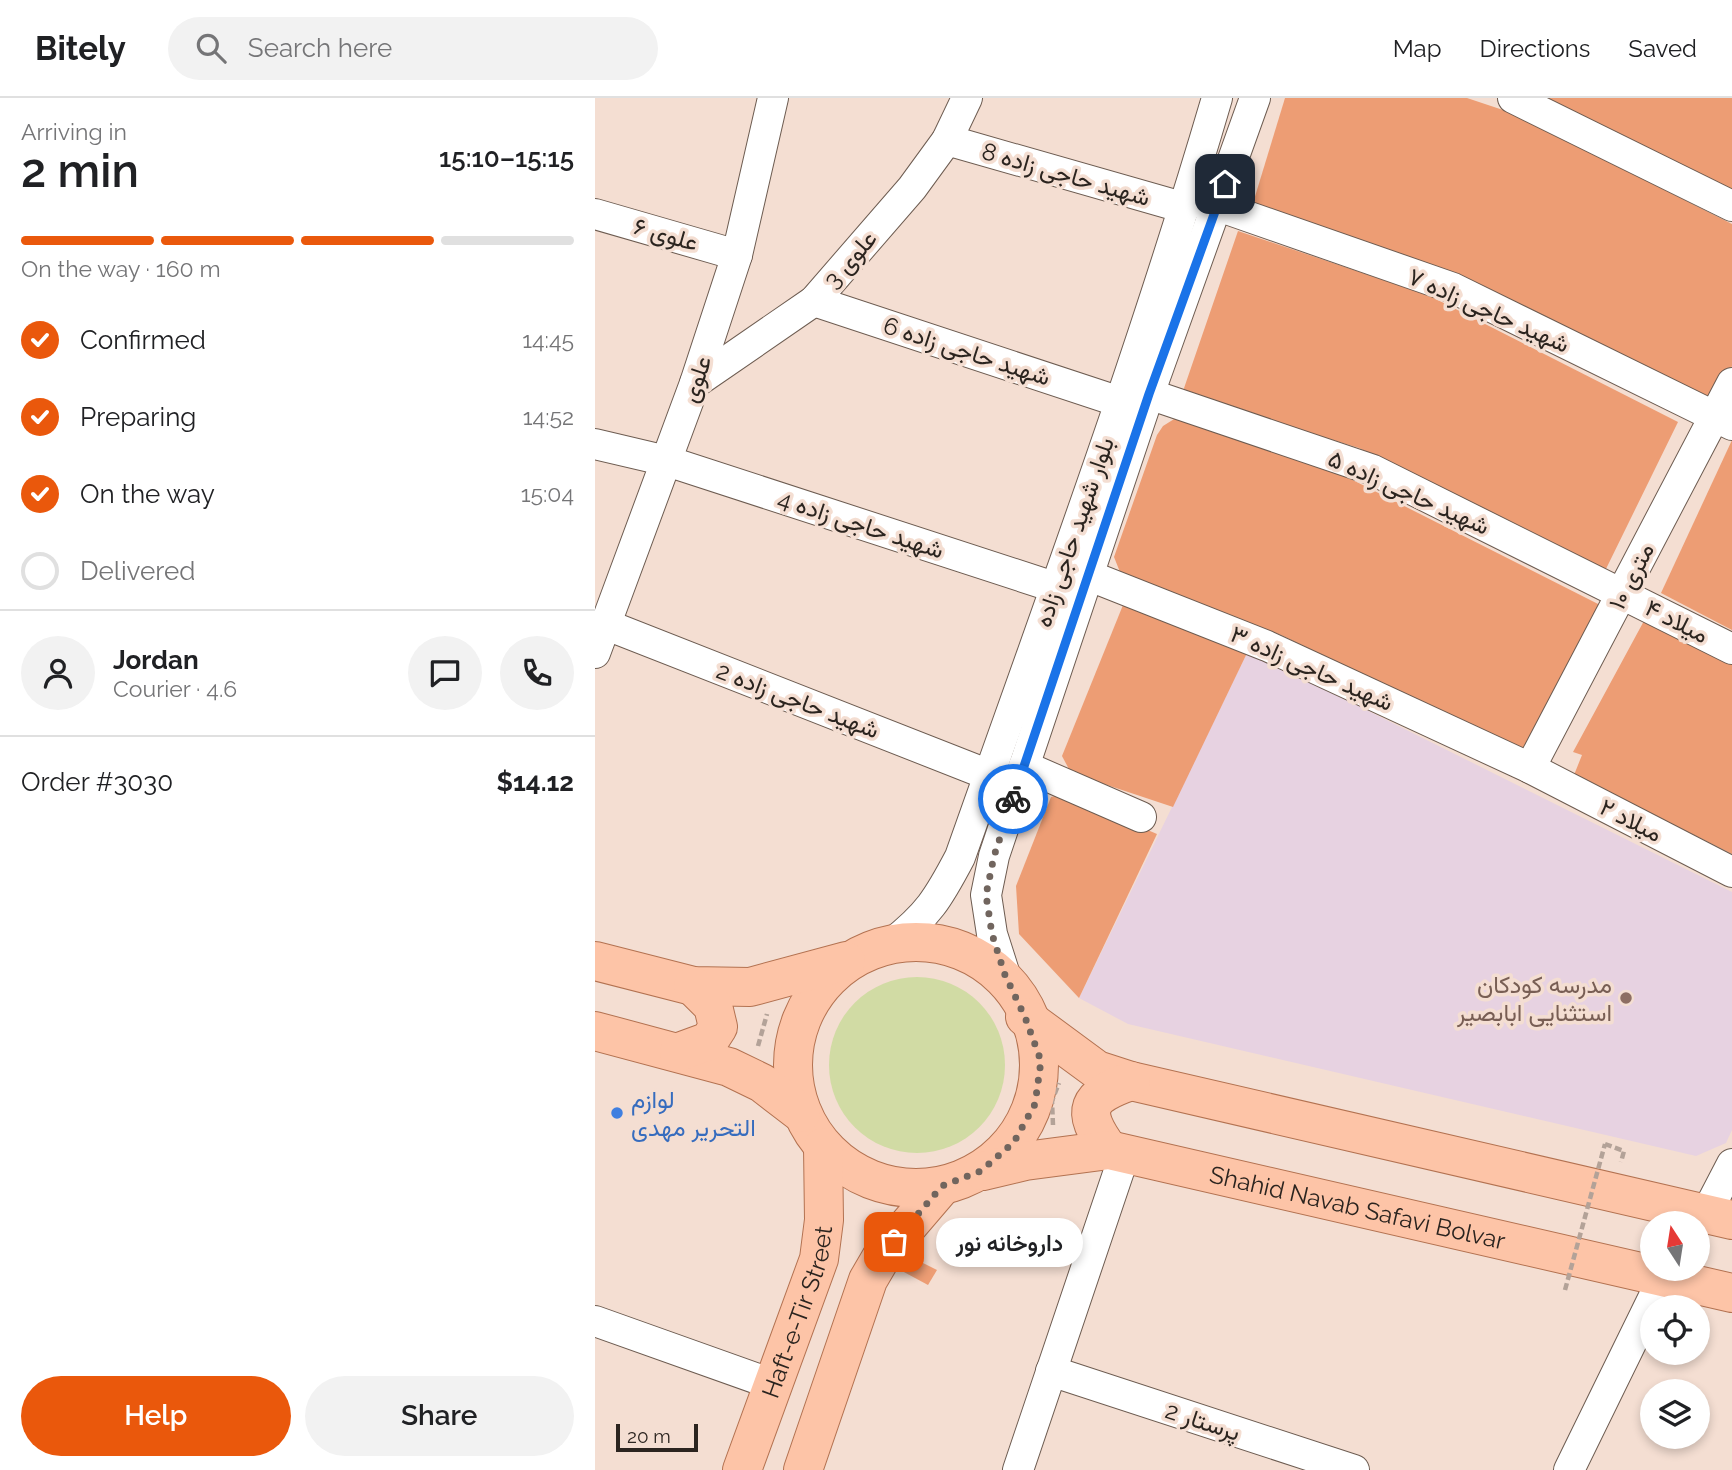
<!DOCTYPE html>
<meta charset="utf-8">
<style>
body{margin:0;font-family:Raleway,Vazirmatn,sans-serif;background:#f2f2f2;color:#202124;height:100vh;display:flex;flex-direction:column;font-size:26px;white-space:nowrap}
*{box-sizing:border-box;margin:0}
p{font-size:23px;color:#757577}
.icon{flex:none;width:38px;height:38px;fill:none;stroke:currentColor;stroke-width:2;stroke-linecap:round;stroke-linejoin:round}
.map{position:relative;flex:1;overflow:hidden}
.sheet{display:flex;flex-direction:column;background:#fff;width:595px}
.sheet>*{flex:none}
.needle{width:46px;rotate:348deg}
.controls{position:absolute;left:1045px;top:1113px;display:grid;gap:14px}
.controls a{display:grid;place-items:center;width:70px;height:70px;border-radius:50%;background:#fff;box-shadow:0 4px 10px #0003;font-size:35px}
.scale{position:absolute;left:21px;bottom:18px;width:82px;box-sizing:border-box;padding-left:7px;border:4px solid #2b241f;border-top:0;font-size:19px;line-height:24px;white-space:nowrap;color:#2b241f;-webkit-text-stroke:5px #f4ded2;paint-order:stroke}
.pin{position:absolute;display:grid;place-items:center;width:60px;height:60px;color:#fff;margin:-30px;border-radius:14px;box-shadow:0 4px 10px #0006}
.courier{position:absolute;display:grid;place-items:center;width:70px;height:70px;margin:-35px;border:5px solid #1a73e8;border-radius:50%;background:#fff;color:#222;box-shadow:0 2px 9px #0007}
.bubble{position:absolute;height:49px;border-radius:24px;background:#fff;box-shadow:0 4px 10px #0003;font-size:23px;font-weight:600;line-height:49px;text-align:center}
.headline em{font-style:normal;font-weight:600}
.headline div{display:flex;flex-direction:column-reverse}
.headline{display:flex;align-items:center;justify-content:space-between;height:119px;padding:0 21px}
h1{font-size:46px;font-weight:600;line-height:52px}
.bar{display:grid;grid-template-columns:repeat(4,1fr);gap:10px 7px;align-content:center;height:84px;padding:0 21px}
.bar i{height:9px;border-radius:5px;background:#e0e0e0}
.bar .selected{background:#ea580c}
.bar p{grid-column:span 4}
.line{display:flex;align-items:center;gap:18px;padding:0 21px;border-top:2px solid #e0e0e0}
.line div{flex:1}
.round{display:grid;place-items:center;flex:none;width:74px;height:74px;border-radius:37px;background:#f2f2f2}
ol{padding:0 21px;list-style:none}
li{display:flex;align-items:center;gap:21px;height:77px}
li p{margin-inline-start:auto}
li .icon{padding:7px;border-radius:50%;background:#ea580c;color:#fff;stroke-width:4}
li:last-child{color:#757577}
li i{width:38px;height:38px;border:4px solid #e0e0e0;border-radius:50%}
.button{display:flex;gap:14px;margin-top:auto;padding:14px 21px}
.button a{flex:1;height:80px;border-radius:42px;background:#ea580c;color:#fff;font-size:28px;font-weight:600;line-height:80px;text-align:center}
.button a+a{background:#f2f2f2;color:#202124}
header{display:flex;align-items:center;gap:42px;box-sizing:border-box;height:98px;padding:0 35px;background:#fff;border-bottom:2px solid #e0e0e0}
header strong{font-size:33px}
nav{display:flex;gap:38px;margin-inline-start:auto;font-size:24px}
.search{width:490px;height:63px;background:#f2f2f2;display:flex;align-items:center;gap:18px;box-sizing:border-box;padding:0 24px;border-radius:38px;color:#757577;font-size:26px}
main{display:flex;flex:1;min-height:0}
.map>svg:first-child{display:block}
.education{fill:#e7d2e1}
.green{fill:#d1dba4}
.building{fill:#ed9d74}
.lines{fill:none;stroke-linecap:round;stroke-linejoin:round}
.minor-casing{stroke:#6d5c51;stroke-width:32}
.major-casing{stroke:#b37251;stroke-width:40}
.path{stroke:#b3a298;stroke-width:4.5;stroke-dasharray:7 3.5;stroke-linecap:butt}
.minor{stroke:#fff;stroke-width:30}
.major{stroke:#fdc4a7;stroke-width:38}
.path-bridge{stroke:#b3a298;stroke-width:4.5;stroke-dasharray:7 3.5;stroke-linecap:butt}
.done{stroke:#71655e;stroke-width:7;stroke-dasharray:0 12.6}
.route{stroke:#1a73e8;stroke-width:9}
.education-dot{fill:#8d6e63;stroke:#f4ded2;stroke-width:2.5}
.shop-dot{fill:#3f7fe0;stroke:#f4ded2;stroke-width:2.5}
.labels{text-anchor:middle;dominant-baseline:central;stroke-width:7;stroke-linejoin:round;paint-order:stroke}
.street-label{font-size:24px;fill:#2b241f;stroke:#f4ded2}
.education-label{font-size:24px;fill:#785e54;stroke:#f4ded2;text-anchor:end}
.shop-label{font-size:24px;fill:#366cbe;stroke:#f4ded2;text-anchor:start}
</style>
<header>
<strong>Bitely</strong>
<div class="search"><svg class="icon" aria-label="search" viewBox="0 0 24 24"><circle cx="10" cy="10" r="6"/><path d="M15 15l6 6"/></svg>Search here</div>
<nav><a>Map</a><a>Directions</a><a>Saved</a></nav>
</header>
<main>
<section class="sheet">
<div class="headline"><div><h1>2 min</h1><p>Arriving in</p></div><em>15:10–15:15</em></div>
<div class="bar"><i class="selected"></i><i class="selected"></i><i class="selected"></i><i></i><p>On the way · 160 m</p></div>
<ol>
<li><svg class="icon" aria-label="check" viewBox="0 0 24 24"><path d="M5 12l5 5 9-10"/></svg>Confirmed<p>14:45</p></li>
<li><svg class="icon" aria-label="check" viewBox="0 0 24 24"><path d="M5 12l5 5 9-10"/></svg>Preparing<p>14:52</p></li>
<li><svg class="icon" aria-label="check" viewBox="0 0 24 24"><path d="M5 12l5 5 9-10"/></svg>On the way<p>15:04</p></li>
<li><i></i>Delivered</li>
</ol>
<div class="line" style="height:126px"><a class="round"><svg class="icon" aria-label="person" viewBox="0 0 24 24"><circle cx="12" cy="8" r="4"/><path d="M4 21q1-7 8-7t8 7"/></svg></a><div><b>Jordan</b><p>Courier · 4.6</p></div><a class="round"><svg class="icon" aria-label="chat" viewBox="0 0 24 24"><path d="M4 5h16v11H9l-5 4z"/></svg></a><a class="round"><svg class="icon" aria-label="phone" viewBox="0 0 24 24"><path d="M5 4h4l2 5-3 2q2 4 5 5l2-3 5 2v4C11 20 4 13 5 4z"/></svg></a></div>
<div class="line" style="height:91px"><div>Order #3030</div><b>$14.12</b></div>
<div class="button"><a>Help</a><a>Share</a></div>
</section>
<div class="map">
<svg width="1137" height="1372" viewBox="0 0 1137 1372">
<rect width="100%" height="100%" fill="#f4ded2"/>
<!-- education -->
<path class="education" d="M653 553 1137 794V1032L1131 1045 1101 1058 533 926 484 900Z"/>
<!-- green -->
<circle class="green" cx="322" cy="967" r="88"/>
<!-- building -->
<g class="building">
<path d="M690 0H872L917 15 1137 126V268L1119 305 658 105Z"/>
<path d="M950 0H1137V95Z"/>
<path d="M643 133 833 197 1083 324 1009 475 764 350 587 296Z"/>
<path d="M584 318 738 372 1009 509 933 657 686 537 527 479 519 459 562 337 568 328Z"/>
<path d="M1137 342V532L1066 495Z"/>
<path d="M528 507 653 553 578 709 476 675 467 658Z"/>
<path d="M1050 521 1137 564V756L979 677 987 657 978 654Z"/>
<path d="M468 696 562 736 484 900 424 836 421 788 456 699Z"/>
<path d="M306 1154 342 1172 333 1187 294 1166Z"/>
</g>
<g class="lines">
<defs>
<g id="minor">
<path d="M918 0 1137 108"/>
<path d="M352 42 590 110"/>
<path d="M623 108 858 190 1137 327"/>
<path d="M0 116 142 157"/>
<path d="M219 203 525 304"/>
<path d="M100 285 219 203 317 90 352 42 372 0"/>
<path d="M554 296 778 372 1137 551"/>
<path d="M0 346 72 363 459 489"/>
<path d="M495 478 672 548 935 670 1137 774"/>
<path d="M12 527 394 677"/>
<path d="M0 555 100 285 142 157 178 0"/>
<path d="M429 668 546 719"/>
<path d="M935 670 1137 285"/>
<path d="M296 846C333 817 343 801 365 759 454 507 547 256 622 0"/>
<path d="M410 877 397 836 391 797 399 758 554 296 660 0"/>
<path d="M1111 1116 1137 1066"/>
<path d="M0 1223 177 1286"/>
<path d="M456 1273 759 1372"/>
<path d="M423 1372 530 1055"/>
<path d="M974 1372 1068 1180"/>
</g>
<g id="major">
<circle cx="321" cy="967" r="123"/>
<path d="M0 863 98 888 155 889 251 863"/>
<path d="M430 919 502 972 536 983 1137 1122"/>
<path d="M0 933 134 969 167 985 206 1015"/>
<path d="M84 954 114 943 123 929 118 908 98 888"/>
<path d="M514 1052C484 1012 492 998 536 983"/>
<path id="s1" d="M388 1073 430 1063 514 1052 1137 1195"/>
<path id="s2" d="M147 1372 224 1161 229 1122 228 1049"/>
<path d="M208 1372 273 1182 287 1158 347 1088"/>
</g>
</defs>
<!-- minor casing -->
<use href="#minor" class="minor-casing"/>
<!-- major casing -->
<use href="#major" class="major-casing"/>
<!-- path -->
<g class="path">
<path d="M163 948 172 916"/>
<path d="M458 1027 457 1003 464 985"/>
<path d="M1010 1046 1029 1053 1026 1064"/>
</g>
<!-- minor -->
<use href="#minor" class="minor"/>
<!-- major -->
<use href="#major" class="major"/>
<!-- path-bridge -->
<path class="path-bridge" d="M970 1192 1010 1046"/>
</g>
<g class="lines">
<!-- done -->
<path class="done" d="M299 1144 347 1088 386 1073 419 1044 440 1006 446 963 430 919 410 877 397 836 391 797 399 758 418 701"/>
<!-- route -->
<path class="route" d="M418 701 554 296 630 86"/>
</g>
<!-- markers -->
<circle class="education-dot" cx="1031" cy="900" r="7"/>
<circle class="shop-dot" cx="22" cy="1015" r="7"/>
<g class="labels">
<!-- street labels -->
<g class="street-label">
<text transform="translate(471 76) rotate(16)">شهید حاجی زاده 8</text>
<text transform="translate(71 136) rotate(16)">علوی ۶</text>
<text transform="translate(255 161) rotate(-49)">علوی 3</text>
<text transform="translate(894 212) rotate(24)">شهید حاجی زاده ۷</text>
<text transform="translate(372 253) rotate(18)">شهید حاجی زاده 6</text>
<text transform="translate(101 281) rotate(-71)">علوی</text>
<text transform="translate(814 394) rotate(24)">شهید حاجی زاده ۵</text>
<text transform="translate(266 426) rotate(18)">شهید حاجی زاده 4</text>
<text transform="translate(479 434) rotate(-71)">بلوار شهید حاجی زاده</text>
<text transform="translate(1036 478) rotate(-63)">۱۰ متری</text>
<text transform="translate(1082 523) rotate(27)">میلاد ۴</text>
<text transform="translate(717 570) rotate(24)">شهید حاجی زاده ۳</text>
<text transform="translate(203 602) rotate(21)">شهید حاجی زاده 2</text>
<text transform="translate(1036 722) rotate(27)">میلاد ۲</text>
<text stroke="none"><textPath href="#s1" startOffset="383">Shahid Navab Safavi Bolvar</textPath></text>
<text stroke="none"><textPath href="#s2" startOffset="168">Haft-e-Tir Street</textPath></text>
<text transform="translate(608 1323) rotate(18)">پرستار 2</text>
</g>
<!-- education labels -->
<g class="education-label">
<text x="1017" y="886">مدرسه کودکان<tspan x="1017" dy="28">استثنایی ابابصیر</tspan></text>
</g>
<!-- shop labels -->
<g class="shop-label">
<text x="36" y="1001">لوازم<tspan x="36" dy="28">التحریر مهدی</tspan></text>
</g>
</g>
</svg>
<div class="controls">
<a><svg class="needle" viewBox="-14 -14 28 28"><path d="M0-13l5 13h-10z" fill="#e53935"/><path d="M0 13l5-13h-10z" fill="#757577"/></svg></a>
<a><svg class="icon" aria-label="locate" viewBox="0 0 24 24"><circle cx="12" cy="12" r="6"/><path d="M12 2v4M12 18v4M2 12h4M18 12h4"/></svg></a>
<a><svg class="icon" aria-label="layers" viewBox="0 0 24 24"><path d="M12 4l9 5-9 5-9-5zM3 14l9 5 9-5"/></svg></a>
</div>
<div class="scale">20 m</div>
<div class="pin" style="left:299px;top:1144px;background:#ea580c"><svg class="icon" aria-label="bag" viewBox="0 0 24 24"><path d="M5 8h14l-1 12H6zM9 8a3 3 0 0 1 6 0"/></svg></div>
<div class="pin" style="left:630px;top:86px;background:#1f2937"><svg class="icon" aria-label="home" viewBox="0 0 24 24"><path d="M3 11l9-7 9 7M6 9v11h12V9"/></svg></div>
<div class="courier" style="left:418px;top:701px"><svg class="icon" aria-label="bike" viewBox="0 0 24 24"><circle cx="6" cy="16" r="4"/><circle cx="18" cy="16" r="4"/><path d="M6 16l4-8h5l3 8M10 8l3 8H6M13 5h3"/></svg></div>
<div class="bubble" style="left:341px;top:1120px;width:147px">داروخانه نور</div>
</div>
</main>
